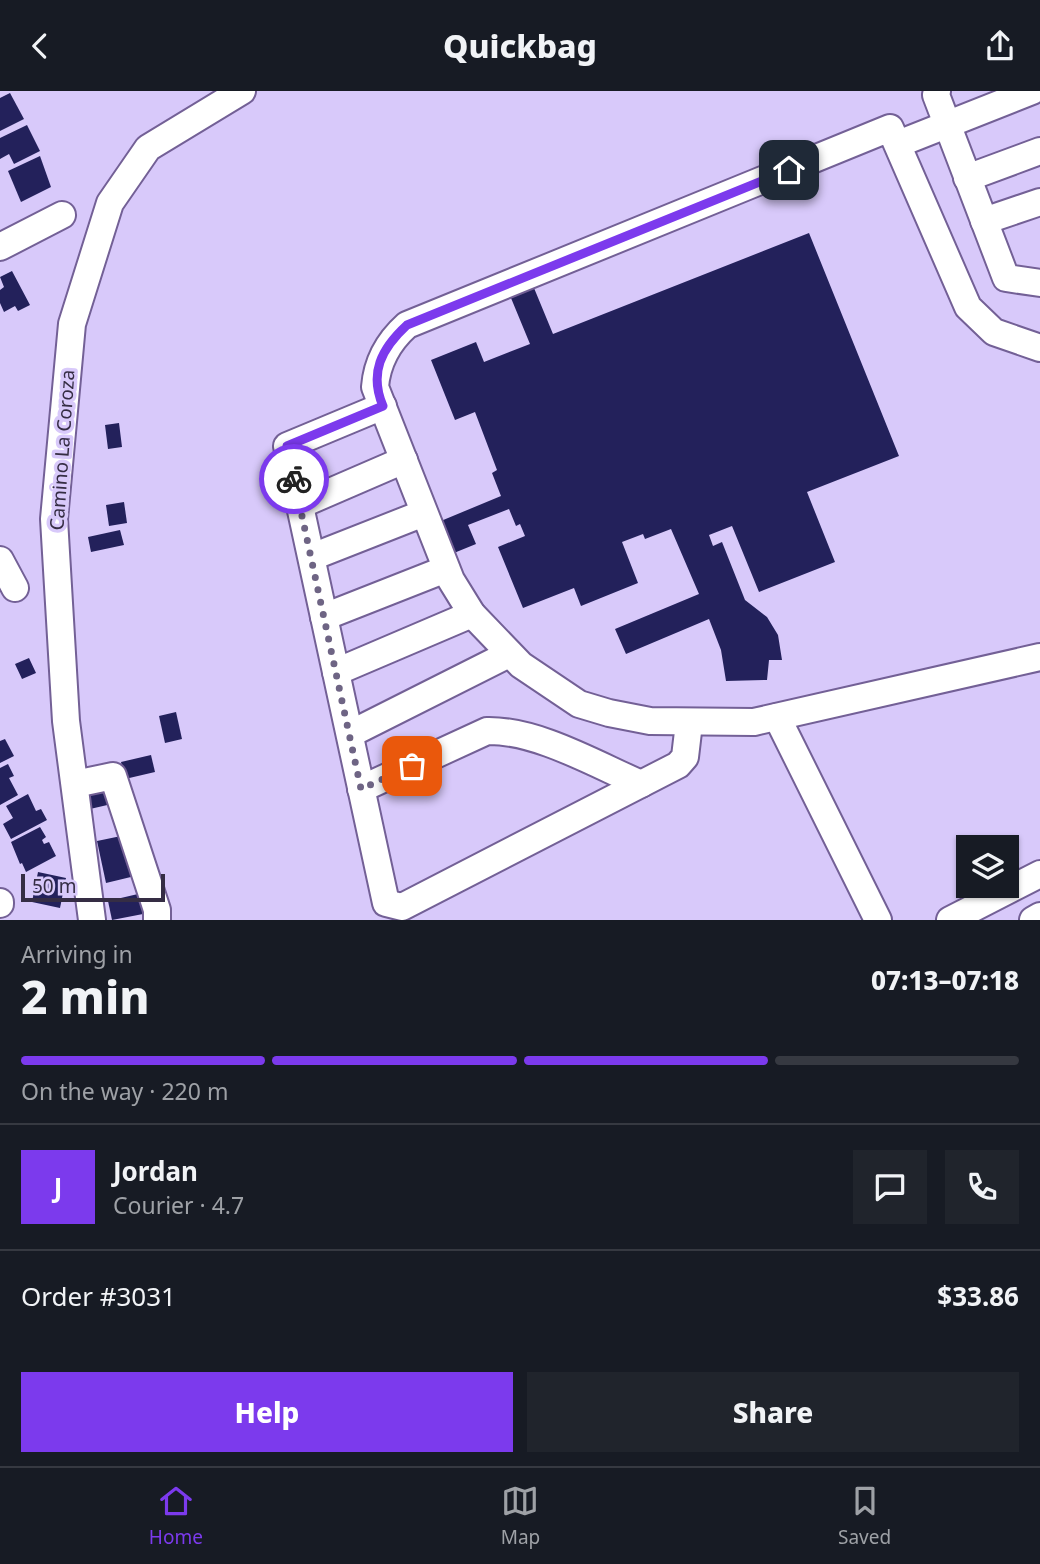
<!DOCTYPE html>
<meta charset="utf-8">
<style>
body{margin:0;font-family:"Noto Sans",sans-serif;background:#20242c;color:#f1f3f6;height:100vh;display:flex;flex-direction:column;font-size:26px;white-space:nowrap}
*{box-sizing:border-box;margin:0}
p{font-size:23px;color:#9ea1a6}
.icon{flex:none;width:38px;height:38px;fill:none;stroke:currentColor;stroke-width:2;stroke-linecap:round;stroke-linejoin:round}
.map{position:relative;height:829px;overflow:hidden}
.drawer{display:flex;flex-direction:column;background:#171b24;flex:1}
.drawer>*{flex:none}
.tools{position:absolute;left:956px;top:744px;display:grid;gap:14px}
.tools a{display:grid;place-items:center;width:63px;height:63px;border-radius:0px;background:#171b24;box-shadow:0 2px 5px #0004;font-size:35px}
.scale{position:absolute;left:21px;bottom:18px;width:144px;box-sizing:border-box;padding-left:7px;border:4px solid #352d44;border-top:0;font-size:19px;line-height:24px;white-space:nowrap;color:#352d44;-webkit-text-stroke:5px #d8c9fa;paint-order:stroke}
.pin{position:absolute;display:grid;place-items:center;width:60px;height:60px;color:#fff;margin:-30px;border-radius:14px;box-shadow:0 4px 10px #0006}
.courier{position:absolute;display:grid;place-items:center;width:70px;height:70px;margin:-35px;border:5px solid #7c3aed;border-radius:50%;background:#fff;color:#222;box-shadow:0 2px 9px #0007}
.summary em{font-style:normal;font-weight:800}
.summary div{display:flex;flex-direction:column-reverse}
.summary{display:flex;align-items:center;justify-content:space-between;height:119px;padding:0 21px}
h1{font-size:46px;font-weight:800;line-height:52px}
.bar{display:grid;grid-template-columns:repeat(4,1fr);gap:10px 7px;align-content:center;height:84px;padding:0 21px}
.bar i{height:9px;border-radius:5px;background:#363941}
.bar .on{background:#7c3aed}
.bar p{grid-column:span 4}
.line{display:flex;align-items:center;gap:18px;padding:0 21px;border-top:2px solid #363941}
.line div{flex:1}
.round{display:grid;place-items:center;flex:none;width:74px;height:74px;border-radius:0px;background:#20242c}
.primary-button{display:flex;gap:14px;margin-top:auto;padding:14px 21px}
.primary-button a{flex:1;height:80px;border-radius:0px;background:#7c3aed;color:#fff;font-size:28px;font-weight:800;line-height:80px;text-align:center}
.primary-button a+a{background:#20242c;color:#f1f3f6}
header{display:flex;justify-content:space-between;align-items:center;height:91px;padding:0 21px;background:#171b24;font-size:32px;font-weight:800}
.menu{display:flex;justify-content:space-around;align-items:center;height:98px;border-top:2px solid #363941;background:#171b24;font-size:19px;color:#9ea1a6}
.menu a{display:grid;justify-items:center;gap:4px}
.menu .on{color:#7c3aed}
.map>svg:first-child{display:block}
.building{fill:#23215b}
.lines{fill:none;stroke-linecap:round;stroke-linejoin:round}
.minor-casing{stroke:#736096;stroke-width:30}
.minor{stroke:#fff;stroke-width:26}
.done{stroke:#6e6484;stroke-width:7;stroke-dasharray:0 12.6}
.route{stroke:#7c3aed;stroke-width:9}
.labels{text-anchor:middle;dominant-baseline:central;stroke-width:7;stroke-linejoin:round;paint-order:stroke}
.street-label{font-size:19px;fill:#352d44;stroke:#d8c9fa}
</style>
<header><svg class="icon" aria-label="back" viewBox="0 0 24 24"><path d="M15 5l-7 7 7 7"/></svg>Quickbag<svg class="icon" aria-label="share" viewBox="0 0 24 24"><path d="M12 15V3M7 8l5-5 5 5M5 13v7h14v-7"/></svg></header>
<div class="map">
<svg width="1040" height="829" viewBox="0 0 1040 829">
<rect width="100%" height="100%" fill="#d8c9fa"/>
<!-- building -->
<g class="building">
<path d="M10 2 24 28 0 40V7Z"/>
<path d="M27 34 40 60 14 73 9 63 0 68V47Z"/>
<path d="M40 65 51 96 21 111 8 80Z"/>
<path d="M809 142 899 365 807 401 835 471 759 501 732 435 709 444 713 455 722 451 745 509 767 526 778 544 782 569H769L767 589 726 590 721 559 709 528 626 563 615 538 699 503 671 438 645 448 643 443 622 451 638 492 581 515 574 497 523 517 498 456 525 445 520 433 516 435 509 418 468 434 476 453 449 464 436 432 501 405 492 382 497 379 475 321 455 329 431 269 476 251 484 271 530 253 511 207 534 197 553 243Z"/>
<path d="M12 180 30 214 18 220 15 215 4 221 0 212V199L4 196 0 186Z"/>
<path d="M119 332 122 356 108 358 105 334Z"/>
<path d="M124 411 127 432 109 435 106 414Z"/>
<path d="M120 439 124 454 91 461 88 446Z"/>
<path d="M29 567 36 582 22 588 15 573Z"/>
<path d="M176 621 182 648 165 652 159 625Z"/>
<path d="M5 648 14 665 0 672V650Z"/>
<path d="M151 664 155 681 125 688 121 671Z"/>
<path d="M8 673 14 685 9 687 18 704 0 714V677Z"/>
<path d="M110 687 116 712 90 718 84 693Z"/>
<path d="M28 703 36 720 41 718 47 729 11 748 3 733 13 727 6 715Z"/>
<path d="M40 736 46 746 42 749 44 753 49 751 56 765 26 781 22 772 20 773 11 751Z"/>
<path d="M126 744 135 785 106 792 97 750Z"/>
<path d="M38 781 66 787 60 817 32 811Z"/>
<path d="M138 803 143 823 112 829 108 810Z"/>
</g>
<g class="lines">
<defs>
<g id="minor">
<path d="M937 0 936 4 1006 187 1040 192"/>
<path d="M898 53 1032 0"/>
<path d="M967 87 1040 60"/>
<path d="M984 130 1040 111"/>
<path d="M0 156 62 124"/>
<path d="M1040 257 994 241 968 216 890 37 407 234C388 251 377 271 375 296L451 489 472 523 521 574 579 613 609 622 650 630 754 631 1040 566"/>
<path d="M383 315 287 355 386 812 402 816 678 674 685 666 689 632"/>
<path d="M300 414 404 369"/>
<path d="M312 466 424 422"/>
<path d="M0 469 15 497"/>
<path d="M324 526 446 478"/>
<path d="M336 581 472 523"/>
<path d="M777 626 878 829"/>
<path d="M350 643 509 563"/>
<path d="M75 693 113 685 157 819V829"/>
<path d="M361 698 487 640C537 639 595 673 641 693"/>
<path d="M0 811V813"/>
<path d="M92 829 66 630 54 428 72 233 110 112 148 57 242 0"/>
<path d="M950 829 1040 783"/>
<path d="M1033 829 1040 825"/>
</g>
</defs>
<!-- minor casing -->
<use href="#minor" class="minor-casing"/>
<!-- minor -->
<use href="#minor" class="minor"/>
</g>
<g class="lines">
<!-- done -->
<path class="done" d="M294 388 361 698 412 675"/>
<!-- route -->
<path class="route" d="M294 388 287 355 383 315C369 282 381 258 407 234L789 79"/>
</g>
<g class="labels">
<!-- street labels -->
<g class="street-label">
<text transform="translate(62 359) rotate(-86)">Camino La Coroza</text>
</g>
</g>
</svg>
<div class="tools">
<a><svg class="icon" aria-label="layers" viewBox="0 0 24 24"><path d="M12 4l9 5-9 5-9-5zM3 14l9 5 9-5"/></svg></a>
</div>
<div class="scale">50 m</div>
<div class="pin" style="left:412px;top:675px;background:#ea580c"><svg class="icon" aria-label="bag" viewBox="0 0 24 24"><path d="M5 8h14l-1 12H6zM9 8a3 3 0 0 1 6 0"/></svg></div>
<div class="pin" style="left:789px;top:79px;background:#1f2937"><svg class="icon" aria-label="home" viewBox="0 0 24 24"><path d="M3 11l9-7 9 7M6 9v11h12V9"/></svg></div>
<div class="courier" style="left:294px;top:388px"><svg class="icon" aria-label="bike" viewBox="0 0 24 24"><circle cx="6" cy="16" r="4"/><circle cx="18" cy="16" r="4"/><path d="M6 16l4-8h5l3 8M10 8l3 8H6M13 5h3"/></svg></div>
</div>
<section class="drawer">
<div class="summary"><div><h1>2 min</h1><p>Arriving in</p></div><em>07:13–07:18</em></div>
<div class="bar"><i class="on"></i><i class="on"></i><i class="on"></i><i></i><p>On the way · 220 m</p></div>
<div class="line" style="height:126px"><b class="round" style="background:#7c3aed;color:#fff">J</b><div><b>Jordan</b><p>Courier · 4.7</p></div><a class="round"><svg class="icon" aria-label="chat" viewBox="0 0 24 24"><path d="M4 5h16v11H9l-5 4z"/></svg></a><a class="round"><svg class="icon" aria-label="phone" viewBox="0 0 24 24"><path d="M5 4h4l2 5-3 2q2 4 5 5l2-3 5 2v4C11 20 4 13 5 4z"/></svg></a></div>
<div class="line" style="height:91px"><div>Order #3031</div><b>$33.86</b></div>
<div class="primary-button"><a>Help</a><a>Share</a></div>
</section>
<nav class="menu">
<a class="on"><svg class="icon" aria-label="home" viewBox="0 0 24 24"><path d="M3 11l9-7 9 7M6 9v11h12V9"/></svg>Home</a>
<a><svg class="icon" aria-label="map" viewBox="0 0 24 24"><path d="M3 6l6-2 6 2 6-2v14l-6 2-6-2-6 2zM9 4v14M15 6v14"/></svg>Map</a>
<a><svg class="icon" aria-label="saved" viewBox="0 0 24 24"><path d="M7 4h10v16l-5-4-5 4z"/></svg>Saved</a>
</nav>
